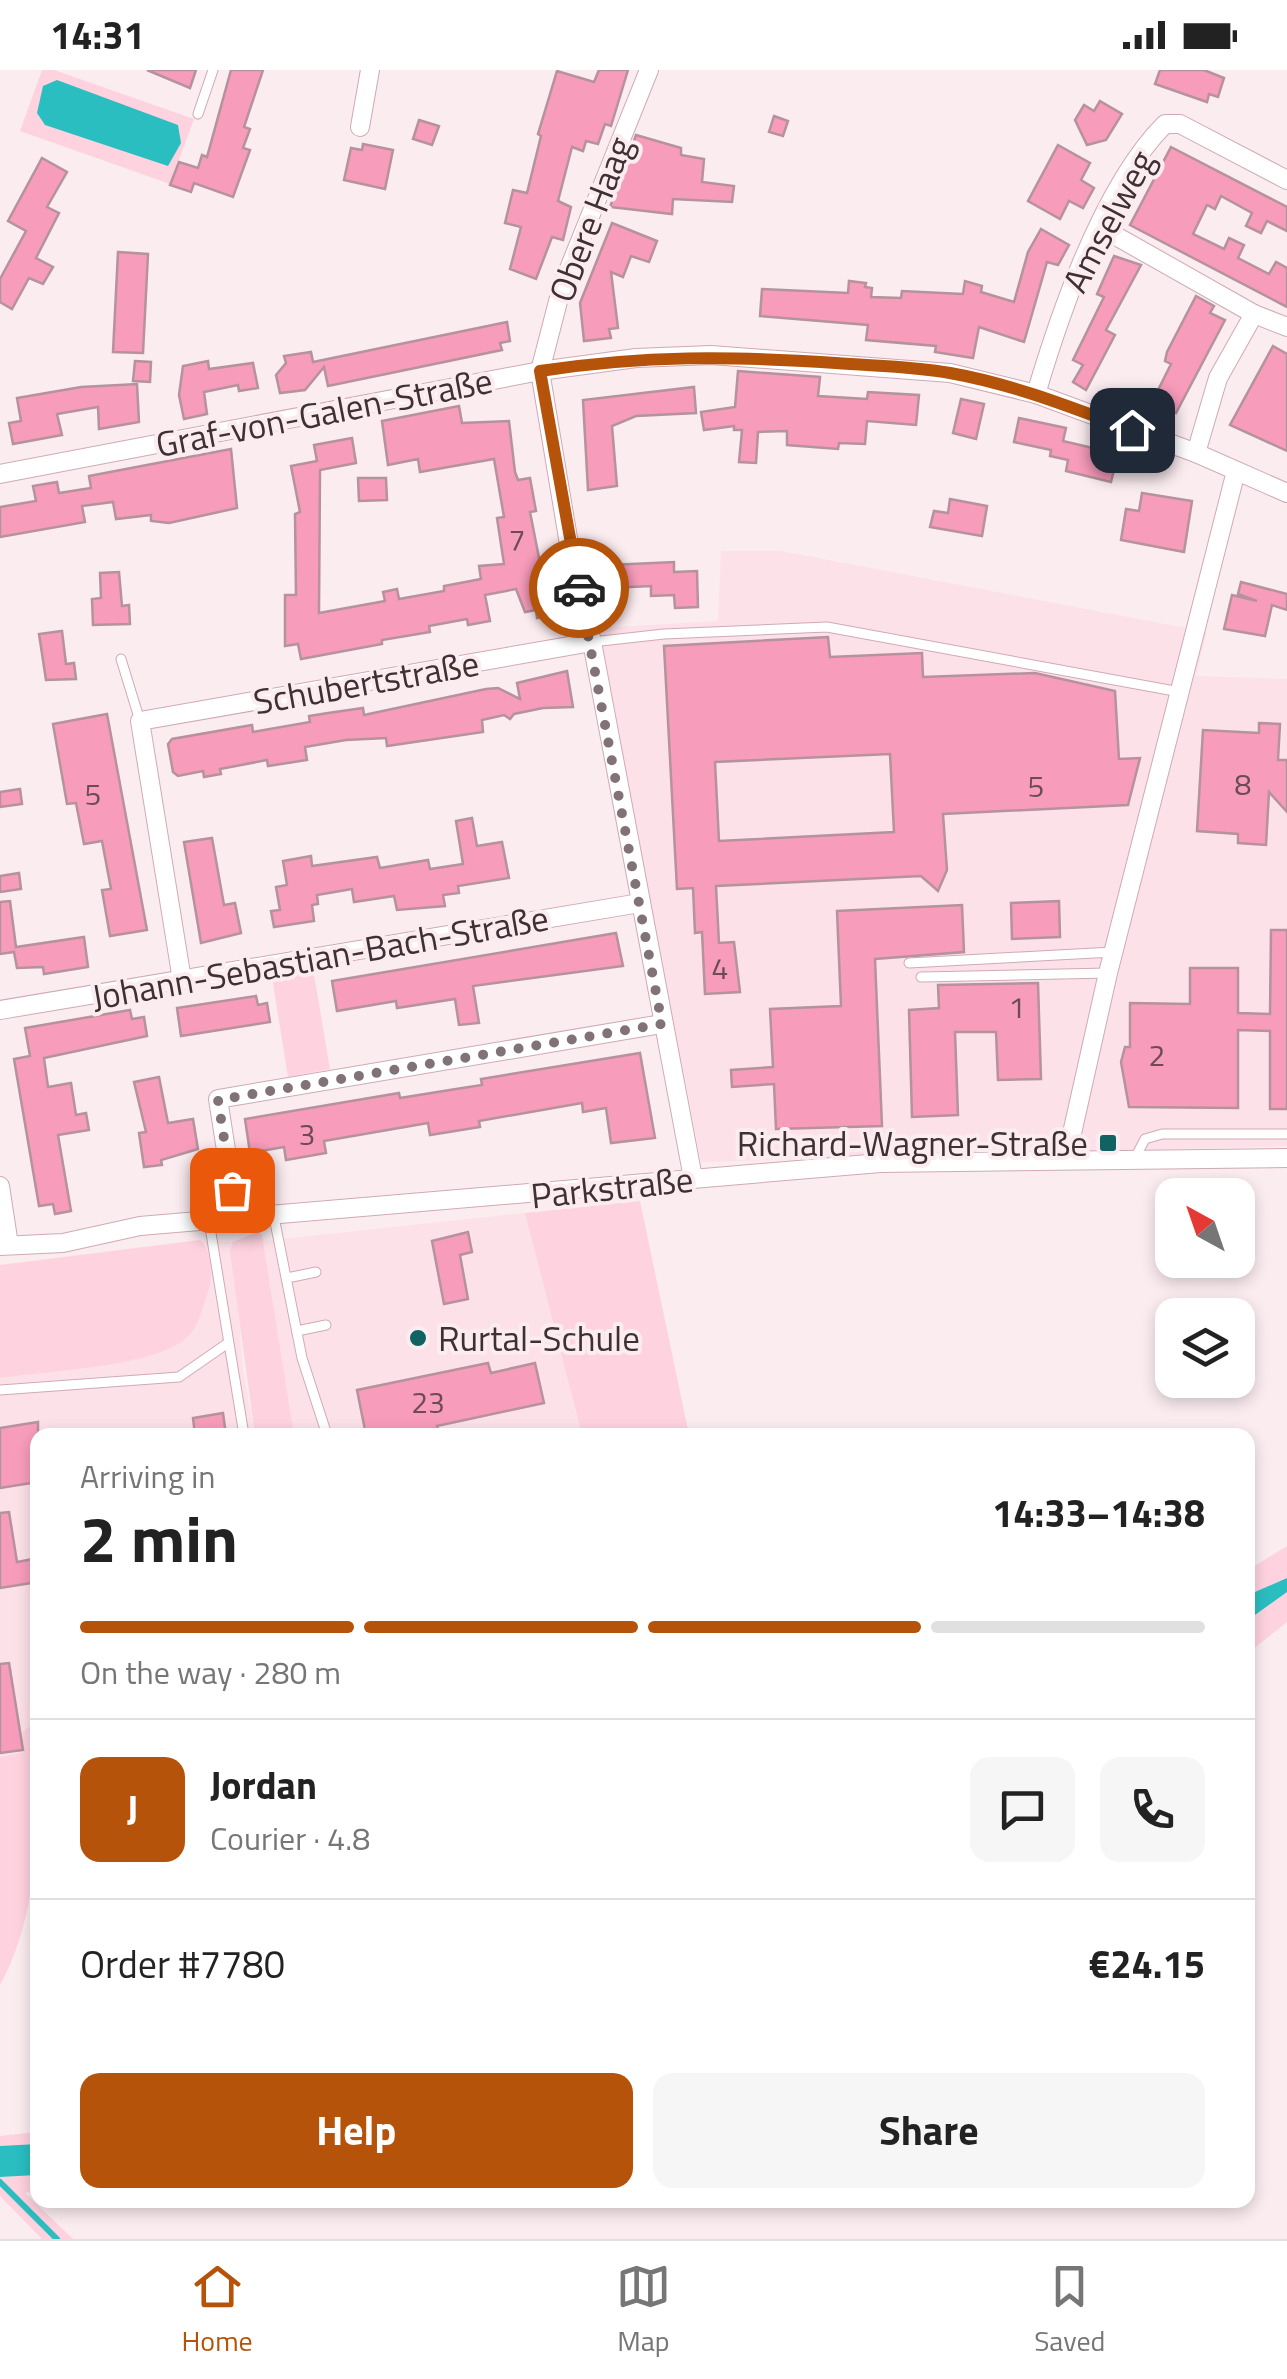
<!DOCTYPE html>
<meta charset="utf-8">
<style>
body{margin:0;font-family:"Titillium Web",sans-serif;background:#f6f6f6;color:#222;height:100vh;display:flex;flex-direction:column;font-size:38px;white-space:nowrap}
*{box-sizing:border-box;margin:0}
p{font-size:32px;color:#767676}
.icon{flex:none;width:55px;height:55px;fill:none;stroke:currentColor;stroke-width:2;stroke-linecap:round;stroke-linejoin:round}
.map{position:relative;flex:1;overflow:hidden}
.panel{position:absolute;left:30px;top:1358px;width:1225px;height:780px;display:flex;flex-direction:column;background:#fff;border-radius:20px;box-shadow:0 5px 15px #0003}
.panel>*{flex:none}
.needle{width:65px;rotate:320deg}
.tools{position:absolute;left:1155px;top:1108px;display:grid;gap:20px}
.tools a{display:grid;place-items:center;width:100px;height:100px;border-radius:20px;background:#fff;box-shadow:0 5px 15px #0003;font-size:50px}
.pin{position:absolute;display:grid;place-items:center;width:85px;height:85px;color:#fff;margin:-42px;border-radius:20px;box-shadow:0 5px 15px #0006}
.courier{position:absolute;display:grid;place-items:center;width:100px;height:100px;margin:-50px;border:8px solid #b45309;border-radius:50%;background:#fff;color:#222;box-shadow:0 2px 12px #0007}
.overview em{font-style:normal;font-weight:700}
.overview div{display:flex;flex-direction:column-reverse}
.overview{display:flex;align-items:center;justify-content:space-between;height:170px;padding:0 50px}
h1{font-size:65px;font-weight:700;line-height:75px}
.bar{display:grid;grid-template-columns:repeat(4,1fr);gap:15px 10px;align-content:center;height:120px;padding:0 50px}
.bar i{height:12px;border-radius:8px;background:#e0e0e0}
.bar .active{background:#b45309}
.bar p{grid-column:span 4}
.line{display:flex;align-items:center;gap:25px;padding:0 50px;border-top:2px solid #e0e0e0}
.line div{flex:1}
.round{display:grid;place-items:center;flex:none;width:105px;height:105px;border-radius:20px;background:#f6f6f6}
.button{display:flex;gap:20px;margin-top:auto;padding:20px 50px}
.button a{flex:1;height:115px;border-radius:20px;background:#b45309;color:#fff;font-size:40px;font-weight:700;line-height:115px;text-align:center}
.button a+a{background:#f6f6f6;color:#222}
.status{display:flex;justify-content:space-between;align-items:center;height:70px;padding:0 50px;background:#fff;direction:ltr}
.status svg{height:28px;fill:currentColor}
.menu{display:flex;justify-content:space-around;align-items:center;height:140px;border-top:2px solid #e0e0e0;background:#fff;font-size:28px;color:#767676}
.menu a{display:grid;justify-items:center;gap:5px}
.menu .active{color:#b45309}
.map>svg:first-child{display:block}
.built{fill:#fde1e9}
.green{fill:#fed2df}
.water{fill:#2abec1}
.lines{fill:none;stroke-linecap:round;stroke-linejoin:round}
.stream{stroke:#2abec1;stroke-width:6}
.building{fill:#f89cbc;stroke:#b5929d;stroke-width:2.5;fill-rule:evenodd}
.lane-casing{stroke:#cfaab6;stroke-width:11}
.street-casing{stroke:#cfaab6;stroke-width:20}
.lane{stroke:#fff;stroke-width:9}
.street{stroke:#fff;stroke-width:18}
.done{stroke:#807276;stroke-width:10;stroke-dasharray:0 18}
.route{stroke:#b45309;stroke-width:12}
.poi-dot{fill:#106263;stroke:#fbecf0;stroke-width:4}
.labels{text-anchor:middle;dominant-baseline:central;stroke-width:8;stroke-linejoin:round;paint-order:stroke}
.number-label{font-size:30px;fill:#6c4b56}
.street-label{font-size:35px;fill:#3e3034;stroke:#fbecf0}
.poi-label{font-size:35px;fill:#3e3034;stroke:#fbecf0;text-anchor:end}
</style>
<div class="status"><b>14:31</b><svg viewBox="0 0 49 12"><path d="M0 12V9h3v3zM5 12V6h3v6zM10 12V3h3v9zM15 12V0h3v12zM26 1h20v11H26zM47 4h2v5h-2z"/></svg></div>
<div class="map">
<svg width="1287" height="2169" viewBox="0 0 1287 2169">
<rect width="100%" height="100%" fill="#fbecf0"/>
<!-- built -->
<g class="built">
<path d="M721 481H781L1207 562 1196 606 1287 609V1076L701 1092 596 558 718 551Z"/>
<path d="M525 1143 582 1365H294L263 1171Z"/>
<path d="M192 1172H233L243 1300 255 1365H38L37 1651 22 1662 25 1682 0 1687V1199Z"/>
</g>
<!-- green -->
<g class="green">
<path d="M42 0H54L194 49 170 114 20 61Z"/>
<path d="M313 899 330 999 288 1007 272 907Z"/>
<path d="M640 1131 689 1365H582L525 1143Z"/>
<path d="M257 1162 262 1165 294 1365H255L230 1181 233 1172Z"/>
<path d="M200 1170C212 1181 213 1208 208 1222 201 1240 200 1257 184 1270 151 1297 45 1301 0 1308V1195Z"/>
<path d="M1287 1476V1508L1248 1525V1500Z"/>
<path d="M1287 1522V1552L1248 1583V1550Z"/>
<path d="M37 1651C38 1739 43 1837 0 1915V1687L24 1682 22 1662Z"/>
<path d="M37 2062V2074L0 2076V2066Z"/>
<path d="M37 2105V2121L25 2123 73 2169H42L0 2126V2107Z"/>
</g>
<!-- water -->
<g class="water">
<path d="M57 10 178 55 181 73 168 96 45 55 37 43 43 16Z"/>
<path d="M1287 1508V1522L1248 1550V1525Z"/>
<path d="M37 2074V2105L0 2107V2076Z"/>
</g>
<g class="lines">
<!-- stream -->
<path class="stream" d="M0 2112 57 2169"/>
</g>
<!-- building -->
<g class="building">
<path d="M147 0H196L190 18Z"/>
<path d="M231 0H263L244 57 250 59 243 78 250 80 233 127 194 113 191 122 170 115 179 92 198 98 202 85 207 87Z"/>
<path d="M599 0H628L611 56 605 54 598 74 586 71 583 81 572 77 558 131 571 137 563 170 552 167 536 209 510 199 521 157 505 153 513 120 527 123 541 66 538 64 557 1 594 12Z"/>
<path d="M1160 0H1204L1224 8 1218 27 1209 24 1207 32 1155 14Z"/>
<path d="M1100 31 1122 44 1106 70 1087 75 1075 50 1084 35 1094 41Z"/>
<path d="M774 46 788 51 783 66 769 62Z"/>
<path d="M419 50 439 56 432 75 413 69Z"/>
<path d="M636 65 681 78V85L704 89 702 112 734 116 732 132 673 129 672 144 610 137Z"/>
<path d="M363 74 393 80 385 119 344 110 351 78 362 80Z"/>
<path d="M1058 75 1090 93 1081 110 1094 118 1083 138 1069 131 1060 149 1028 131Z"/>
<path d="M1171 77 1287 137V161L1267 151 1261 163 1246 156 1252 143 1221 126 1215 139 1207 135 1193 164 1224 179 1229 168 1244 175 1238 188 1269 204 1276 192 1287 198V237L1130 155Z"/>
<path d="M42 88 67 102 47 137 59 143 36 188 53 197 43 214 29 208 12 239 0 232V209L26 161 8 151Z"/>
<path d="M612 153 657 171 649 192 631 186 623 207 611 202 618 258 609 259 611 268 584 271 580 233Z"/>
<path d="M1041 159 1069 175 1058 195 1047 192 1024 272 979 257 973 288 935 282 936 276 866 270 868 255 760 246 762 219 848 223 849 211 866 213 865 217 872 218 871 227 901 228 902 221 963 224 965 211 982 216 981 222 1014 232 1028 182Z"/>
<path d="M118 182 148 184 143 283 113 282Z"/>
<path d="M1114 186 1141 195 1106 260 1115 265 1086 320 1073 312 1083 295 1073 290 1104 227 1097 224Z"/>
<path d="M1196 226 1214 236 1210 243 1225 250 1176 343 1166 337 1160 350 1146 344 1171 294 1165 291 1167 282Z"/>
<path d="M507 252 510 271 500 273 502 280 328 316 324 297 305 320 280 323 276 305 286 293 284 286 311 282 313 292Z"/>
<path d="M1273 276 1287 284V381L1230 355Z"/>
<path d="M135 291 151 292 150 312 133 311Z"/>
<path d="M208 291 209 299 253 293 258 318 239 321 238 315 204 322 207 344 184 349 179 325 183 296Z"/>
<path d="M738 301 820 307 818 326 867 329 868 322 919 325 916 355 867 351 865 374 839 373 838 379 787 375V361L758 362 756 393 739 392 742 360H734V356L704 360 701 342 735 337Z"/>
<path d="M137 314 139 352 99 359 98 337 57 344 62 365 13 374 9 353 21 351 17 328 81 317Z"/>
<path d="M694 317 696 343 636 346 612 356 617 416 588 420 583 330Z"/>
<path d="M961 329 984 334 976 369 953 363Z"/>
<path d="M459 336 462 353 509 351 515 402 518 410 530 408 536 441 530 442 541 498 548 497 557 544 537 548 536 540 525 542 516 519 485 525 490 551 468 555 467 549 429 556 430 562 382 570V574L301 589 298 574 285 576V525H296L295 444 300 442 291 396 317 391 314 375 352 368 356 393 320 400 319 543 385 531 383 522 397 519 399 529 444 521V516L481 509 479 496 504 494 497 448 504 447 494 389 420 402 418 389 388 395 382 351Z"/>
<path d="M1019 348 1066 358 1063 371 1118 384 1111 412 1066 401 1068 390 1050 386 1051 380 1014 372Z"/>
<path d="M231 379 237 438 169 453 151 451V445L116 449 113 432 82 436 85 452 0 467V437L36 431 33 416 57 412 59 423 91 418 89 406Z"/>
<path d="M358 408H386L387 430 359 431Z"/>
<path d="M1142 423 1192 431 1184 482 1121 470 1126 439 1139 441Z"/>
<path d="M950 429 987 436 982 466 930 457 934 441 948 443Z"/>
<path d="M674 492V502L697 501 698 537 675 538 674 525 651 526V516L611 518 610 495Z"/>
<path d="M119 502 122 536 129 535 130 554 93 555 92 529 101 528 100 503Z"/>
<path d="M1241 512 1287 524V540L1272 535 1265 566 1224 559 1232 525 1257 531 1238 524Z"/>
<path d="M62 561 66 594 74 593 76 609 46 610 39 564Z"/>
<path d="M828 567 830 587 922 583 923 607 1035 603 1115 621 1119 689 1140 688 1128 735 943 744 947 800 938 821 921 806 716 816 719 873 734 872 740 922 705 924 702 862 695 863 693 818 677 819 664 576ZM890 684 894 762 719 771 715 692Z"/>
<path d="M567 601 573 637 543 638 514 644 510 649 504 645 482 650 483 662 387 676 386 668 346 670 305 677 307 690 268 696 267 690 220 699 221 704 204 707 203 701 178 706 173 702 168 674 172 669 252 655 253 662 310 652 309 646 328 643 363 638 364 645 486 619 498 618 520 629 517 613Z"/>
<path d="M107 644 147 860 110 866 102 820 111 819 102 771 84 774 76 733 67 734 53 654Z"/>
<path d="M1259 653 1280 654 1278 690H1287V742L1269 722 1266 775 1238 773V764L1197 761 1203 660 1259 663Z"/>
<path d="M20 719 22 734 0 737V722Z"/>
<path d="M472 748 477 776 502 772 509 808 458 816 459 823 443 825 445 836 397 840 394 826 354 832 352 819 317 825 318 834 312 835 314 851 274 857 271 841 280 840 276 817 287 815 283 791 311 786 312 796 377 787 380 798 428 790 430 799 463 794 456 751Z"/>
<path d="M212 768 224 835 235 833 241 863 201 873 184 772Z"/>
<path d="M19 803 21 819 0 822V806Z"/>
<path d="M10 831 16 877 84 867 88 897 44 904 43 897 17 898 14 882 0 884V832Z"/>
<path d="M1059 831 1060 867 1012 869 1011 833Z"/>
<path d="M962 835 964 882 875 889 882 1056 776 1059 774 1014 732 1017 731 1000 773 997 770 939 841 936 837 841Z"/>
<path d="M1271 860H1287V1039H1270V961L1238 960V1038L1129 1037 1121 992 1125 977H1130V933L1190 934V898H1238V943L1270 944Z"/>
<path d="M616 863 623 896 473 916 479 953 459 955 455 929 397 938 396 931 337 941 332 911Z"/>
<path d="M1038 913 1041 1009 998 1010 996 962H955L958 1045 912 1047 909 940 939 938 938 915Z"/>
<path d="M256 926 258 935 267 933 270 952 181 966 177 938Z"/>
<path d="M130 940 132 949 144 947 147 966 44 988 48 1017 71 1013 76 1045 86 1043 89 1060 58 1065 71 1141 55 1144 53 1134 39 1136 14 989 30 986 25 958Z"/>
<path d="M640 983 655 1068 611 1073 606 1038 583 1042 582 1033 479 1051 480 1057 430 1065 428 1053 324 1071 326 1083 286 1090 284 1077 250 1083 245 1049 399 1023 400 1028 456 1019 482 1015 481 1009Z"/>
<path d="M159 1007 168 1053 193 1049 198 1079 161 1090 162 1095 144 1097 139 1063 146 1062 134 1012Z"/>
<path d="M468 1162 472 1182 460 1185 468 1229 444 1234 432 1171Z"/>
<path d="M488 1293 491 1303 535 1293 544 1333 437 1356 439 1365H417L416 1361 366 1365 357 1320Z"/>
<path d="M223 1343 226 1365H195L193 1348Z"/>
<path d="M38 1352V1412L0 1418V1358Z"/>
<path d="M9 1442 17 1492 38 1488V1512L0 1518V1443Z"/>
<path d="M9 1593 23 1680 0 1683V1594Z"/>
</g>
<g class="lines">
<defs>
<g id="lane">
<path d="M198 44 213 0"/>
<path d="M592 572 664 564 827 557 1180 622"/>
<path d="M121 589 140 651"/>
<path d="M909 893 1113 882"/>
<path d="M921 907 1108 903"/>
<path d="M1134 1090 1145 1069 1162 1064H1287"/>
<path d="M274 1147 302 1288 327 1365"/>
<path d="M209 1151 244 1365"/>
<path d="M287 1208 316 1202"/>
<path d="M297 1261 326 1255"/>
<path d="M0 1320 179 1307 228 1273"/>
</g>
<g id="street">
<path d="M649 0 562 216 540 301 570 480 592 572 693 1108"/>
<path d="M360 57 370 0"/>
<path d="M1100 157 1254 244 1287 257"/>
<path d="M1036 324C1060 243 1104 115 1165 54H1180L1287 110"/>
<path d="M1196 383 1218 308 1254 244"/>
<path d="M0 404 540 301 636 288 711 285 950 303 1036 324 1196 383 1287 423"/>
<path d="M182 910 140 651 592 572"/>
<path d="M0 940 640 833"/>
<path d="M1066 1090 1108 903 1236 401"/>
<path d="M0 1116 9 1175"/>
<path d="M237 1150 218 1029 662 954"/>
<path d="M0 1176 63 1173 140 1156 880 1093 1287 1088"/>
</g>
</defs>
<!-- lane casing -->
<use href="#lane" class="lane-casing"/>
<!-- street casing -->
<use href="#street" class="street-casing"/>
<!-- lane -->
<use href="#lane" class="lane"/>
<!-- street -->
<use href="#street" class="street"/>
</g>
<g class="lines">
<!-- done -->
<path class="done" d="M232 1120 218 1030 662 954 579 518"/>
<!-- route -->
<path class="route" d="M579 518 540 301C645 285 731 286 836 293 874 296 913 296 950 303 1013 314 1073 338 1132 360"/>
</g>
<!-- markers -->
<g class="poi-dot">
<rect x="1098" y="1063" width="20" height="20" rx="5"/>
<circle cx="418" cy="1268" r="10"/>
</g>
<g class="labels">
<!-- number labels -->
<g class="number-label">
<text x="517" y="469">7</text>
<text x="1243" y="714">8</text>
<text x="1036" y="716">5</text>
<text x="93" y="724">5</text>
<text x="720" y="898">4</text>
<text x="1017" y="937">1</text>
<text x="1157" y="985">2</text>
<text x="307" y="1064">3</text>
<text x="428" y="1332">23</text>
</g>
<!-- street labels -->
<g class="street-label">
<text transform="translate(590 149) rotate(-69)">Obere Haag</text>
<text transform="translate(1108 151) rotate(-62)">Amselweg</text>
<text transform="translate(324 342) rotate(-11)">Graf-von-Galen-Straße</text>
<text transform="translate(366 612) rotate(-10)">Schubertstraße</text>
<text transform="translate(320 887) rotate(-10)">Johann-Sebastian-Bach-Straße</text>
<text transform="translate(612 1117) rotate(-6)">Parkstraße</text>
</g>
<!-- poi labels -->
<g class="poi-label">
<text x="1088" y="1073">Richard-Wagner-Straße</text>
<text x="438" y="1268" text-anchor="start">Rurtal-Schule</text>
</g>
</g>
</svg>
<div class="tools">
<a><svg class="needle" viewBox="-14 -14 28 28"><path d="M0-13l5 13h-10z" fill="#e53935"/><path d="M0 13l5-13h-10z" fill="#767676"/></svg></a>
<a><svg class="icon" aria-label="layers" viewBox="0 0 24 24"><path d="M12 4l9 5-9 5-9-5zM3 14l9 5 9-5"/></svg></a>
</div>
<div class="pin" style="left:232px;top:1120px;background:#ea580c"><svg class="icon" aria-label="bag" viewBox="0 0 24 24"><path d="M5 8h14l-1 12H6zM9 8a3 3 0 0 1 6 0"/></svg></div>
<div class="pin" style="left:1132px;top:360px;background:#1f2937"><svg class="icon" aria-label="home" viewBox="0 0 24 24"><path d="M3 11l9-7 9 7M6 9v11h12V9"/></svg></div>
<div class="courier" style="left:579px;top:518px"><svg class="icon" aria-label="car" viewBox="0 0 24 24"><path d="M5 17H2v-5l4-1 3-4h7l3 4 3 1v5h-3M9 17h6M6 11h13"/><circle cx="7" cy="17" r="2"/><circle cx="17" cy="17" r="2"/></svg></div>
<section class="panel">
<div class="overview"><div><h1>2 min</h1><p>Arriving in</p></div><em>14:33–14:38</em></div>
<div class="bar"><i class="active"></i><i class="active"></i><i class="active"></i><i></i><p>On the way · 280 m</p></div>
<div class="line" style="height:180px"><b class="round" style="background:#b45309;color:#fff">J</b><div><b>Jordan</b><p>Courier · 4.8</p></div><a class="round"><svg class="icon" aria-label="chat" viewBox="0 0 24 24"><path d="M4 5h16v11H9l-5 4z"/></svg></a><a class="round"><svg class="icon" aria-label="phone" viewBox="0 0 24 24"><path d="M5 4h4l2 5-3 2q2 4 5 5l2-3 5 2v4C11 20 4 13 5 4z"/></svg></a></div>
<div class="line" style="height:130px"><div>Order #7780</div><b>€24.15</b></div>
<div class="button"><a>Help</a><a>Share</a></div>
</section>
</div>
<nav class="menu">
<a class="active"><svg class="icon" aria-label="home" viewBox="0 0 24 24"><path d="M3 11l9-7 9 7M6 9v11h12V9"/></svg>Home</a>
<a><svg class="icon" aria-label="map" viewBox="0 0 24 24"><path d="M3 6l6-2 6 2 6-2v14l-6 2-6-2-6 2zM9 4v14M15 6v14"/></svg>Map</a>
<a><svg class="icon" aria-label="saved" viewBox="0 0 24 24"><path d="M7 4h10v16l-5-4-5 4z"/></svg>Saved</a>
</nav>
